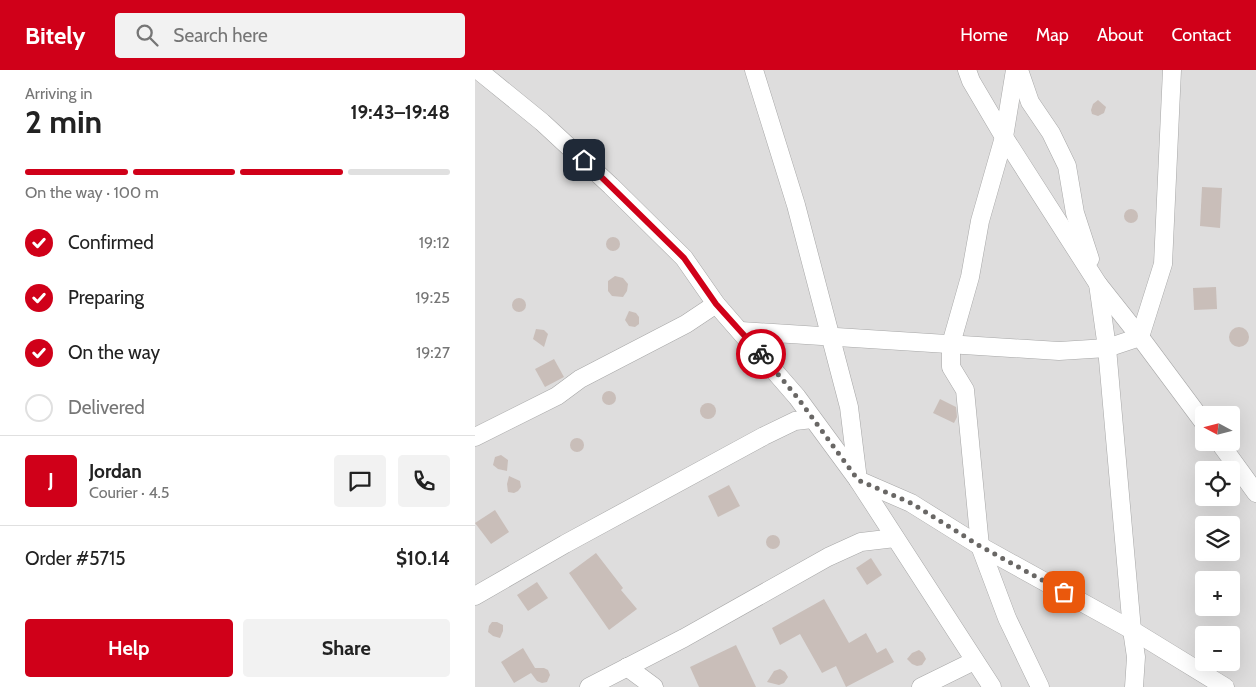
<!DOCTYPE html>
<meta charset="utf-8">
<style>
body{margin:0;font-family:Cabin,sans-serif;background:#f2f2f2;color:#222;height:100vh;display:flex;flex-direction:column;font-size:19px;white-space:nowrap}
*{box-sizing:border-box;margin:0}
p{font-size:16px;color:#767676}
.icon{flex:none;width:28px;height:28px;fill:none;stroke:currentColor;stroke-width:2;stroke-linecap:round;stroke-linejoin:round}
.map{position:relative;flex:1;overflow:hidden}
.drawer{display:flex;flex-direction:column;background:#fff;width:475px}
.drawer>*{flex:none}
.needle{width:32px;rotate:277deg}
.buttons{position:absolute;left:720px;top:336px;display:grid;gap:10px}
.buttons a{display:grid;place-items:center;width:45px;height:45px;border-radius:5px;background:#fff;box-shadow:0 5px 20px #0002;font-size:25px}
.pin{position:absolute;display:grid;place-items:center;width:42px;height:42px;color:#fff;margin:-21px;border-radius:10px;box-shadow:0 2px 8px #0006}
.courier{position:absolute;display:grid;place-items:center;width:50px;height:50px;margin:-25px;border:4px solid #d00019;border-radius:50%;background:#fff;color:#222;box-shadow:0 1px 6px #0007}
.headline em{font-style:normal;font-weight:700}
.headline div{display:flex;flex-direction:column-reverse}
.headline{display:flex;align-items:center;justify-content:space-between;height:85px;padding:0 25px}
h1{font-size:32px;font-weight:700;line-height:38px}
.bar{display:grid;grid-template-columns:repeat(4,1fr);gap:8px 5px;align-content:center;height:60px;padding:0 25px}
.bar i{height:6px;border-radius:4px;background:#e0e0e0}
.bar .active{background:#d00019}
.bar p{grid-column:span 4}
.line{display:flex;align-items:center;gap:12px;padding:0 25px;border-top:1px solid #e0e0e0}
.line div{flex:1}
.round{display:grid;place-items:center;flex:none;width:52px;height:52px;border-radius:5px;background:#f2f2f2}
ol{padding:0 25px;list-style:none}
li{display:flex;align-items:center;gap:15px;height:55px}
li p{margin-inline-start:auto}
li .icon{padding:5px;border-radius:50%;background:#d00019;color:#fff;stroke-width:4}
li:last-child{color:#767676}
li i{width:28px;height:28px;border:2px solid #e0e0e0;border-radius:50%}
.action{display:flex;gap:10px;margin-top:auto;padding:10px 25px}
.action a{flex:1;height:58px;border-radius:5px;background:#d00019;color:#fff;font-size:20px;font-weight:700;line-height:58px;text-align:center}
.action a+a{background:#f2f2f2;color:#222}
header{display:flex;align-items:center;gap:30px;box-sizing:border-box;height:70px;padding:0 25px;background:#d00019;color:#fff}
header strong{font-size:24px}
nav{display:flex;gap:28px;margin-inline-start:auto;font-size:18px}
.search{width:350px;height:45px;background:#f2f2f2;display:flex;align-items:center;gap:12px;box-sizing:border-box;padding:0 18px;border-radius:5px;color:#767676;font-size:19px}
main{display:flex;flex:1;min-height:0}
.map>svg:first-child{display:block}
.residential{fill:#dedddd;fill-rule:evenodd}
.building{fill:#c9beb9}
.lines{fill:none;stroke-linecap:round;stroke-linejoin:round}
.street-casing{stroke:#a7a7a7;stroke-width:19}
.street{stroke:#fff;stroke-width:18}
.done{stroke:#696765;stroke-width:5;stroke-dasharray:0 9}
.route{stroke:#d00019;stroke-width:6}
</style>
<header>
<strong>Bitely</strong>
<div class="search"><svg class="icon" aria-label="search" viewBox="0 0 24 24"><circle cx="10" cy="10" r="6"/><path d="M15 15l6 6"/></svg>Search here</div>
<nav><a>Home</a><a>Map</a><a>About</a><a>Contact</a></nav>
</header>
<main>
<section class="drawer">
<div class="headline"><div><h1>2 min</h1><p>Arriving in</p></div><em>19:43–19:48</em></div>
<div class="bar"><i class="active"></i><i class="active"></i><i class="active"></i><i></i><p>On the way · 100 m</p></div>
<ol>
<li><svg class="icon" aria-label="check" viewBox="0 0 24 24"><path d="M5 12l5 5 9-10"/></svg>Confirmed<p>19:12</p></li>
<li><svg class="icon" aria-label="check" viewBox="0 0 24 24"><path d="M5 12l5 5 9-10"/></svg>Preparing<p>19:25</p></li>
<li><svg class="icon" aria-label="check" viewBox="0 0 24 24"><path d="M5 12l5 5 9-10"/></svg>On the way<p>19:27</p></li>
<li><i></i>Delivered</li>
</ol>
<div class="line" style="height:90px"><b class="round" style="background:#d00019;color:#fff">J</b><div><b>Jordan</b><p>Courier · 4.5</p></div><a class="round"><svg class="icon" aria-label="chat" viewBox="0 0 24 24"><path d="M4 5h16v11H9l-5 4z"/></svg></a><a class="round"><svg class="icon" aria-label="phone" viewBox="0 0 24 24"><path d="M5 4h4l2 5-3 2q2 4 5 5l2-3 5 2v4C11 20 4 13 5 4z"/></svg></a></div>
<div class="line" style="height:65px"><div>Order #5715</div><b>$10.14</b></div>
<div class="action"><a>Help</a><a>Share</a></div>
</section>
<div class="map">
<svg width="781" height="617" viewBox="0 0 781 617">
<rect width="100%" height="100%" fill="#f1ece6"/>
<!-- residential -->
<path class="residential" d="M0 0H781V617H0ZM729 345H756V372H729ZM729 400H756V428H729ZM729 455H756V482H729ZM729 510H756V538H729ZM729 565H756V592H729Z"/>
<!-- building -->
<g class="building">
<path d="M623 30 631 37 629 43 623 46 617 44 616 40 618 34Z"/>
<path d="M727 117 747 118 745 158 725 156Z"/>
<circle cx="656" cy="146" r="7"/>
<circle cx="138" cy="174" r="7"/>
<path d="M140 206 148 208 153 214 152 221 148 227 137 226 133 221V211Z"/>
<path d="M741 217 742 239 719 240 718 218Z"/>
<circle cx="44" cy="235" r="7"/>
<path d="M154 241 161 243 164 247V254L160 257 154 256 150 250Z"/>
<circle cx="764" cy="267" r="10"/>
<path d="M61 259 69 260 73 264 69 277 58 269Z"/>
<path d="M79 289 89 307 70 317 60 299Z"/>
<circle cx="134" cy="328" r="7"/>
<path d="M465 329 481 337 482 347 479 353 458 343Z"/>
<circle cx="233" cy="341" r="8"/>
<circle cx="102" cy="375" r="7"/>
<path d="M26 385 33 390 32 401 23 399 18 395 20 387Z"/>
<path d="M34 406 45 411 46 417 43 421 39 423 33 422 32 414Z"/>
<path d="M254 415 265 436 243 447 233 426Z"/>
<path d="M20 440 34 462 16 474 0 453Z"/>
<circle cx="298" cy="472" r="7"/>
<path d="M121 483 148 518 146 520 162 539 134 560 94 503Z"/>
<path d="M396 488 407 505 392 515 381 498Z"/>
<path d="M62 512 73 528 53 541 42 525Z"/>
<path d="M349 529 374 573 391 563 402 583 411 578 419 592 371 617 361 596 347 603 325 564 305 575 297 558Z"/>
<path d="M17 552H22L28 555V561L25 568 18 566 13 562 14 556Z"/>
<path d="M261 575 281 617H224L215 597Z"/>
<path d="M48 578 60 598H69L73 600 75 605 72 612 67 613 62 611 56 603 39 613 26 592Z"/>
<path d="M444 580 448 583 451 589 447 595 442 596 437 594 432 589 437 583Z"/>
<path d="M305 599 310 602 313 607 309 613 304 615 292 612 299 601Z"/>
</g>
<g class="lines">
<defs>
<g id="street">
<path d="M3 0 67 52 136 116 209 188 241 234 322 327 383 410 517 617"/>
<path d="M279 0 321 135 374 337 383 410 436 433 505 476 657 560 750 617"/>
<path d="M492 0 496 11 529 67 623 214 632 278 657 560 661 587 659 617"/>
<path d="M540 0 529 67 505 151 495 207 476 274V297L490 320 505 476 532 548 565 617"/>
<path d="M544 0 555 32 576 63 592 96 600 143 615 189"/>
<path d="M623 214 665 267 729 353"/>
<path d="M266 261 584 281 632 278 665 267 688 194 697 0"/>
<path d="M0 367 82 326 105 309 211 254 241 234"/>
<path d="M744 372 781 423"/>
<path d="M0 526 90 474 289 366 320 351 337 349"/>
<path d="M152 597 179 617"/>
<path d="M114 617 209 568 353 487 386 472 420 468"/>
<path d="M446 617 499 591"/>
</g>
</defs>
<!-- street casing -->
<use href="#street" class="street-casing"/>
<!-- street -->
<use href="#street" class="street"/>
</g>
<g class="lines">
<!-- done -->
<path class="done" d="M286 284 322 327 383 410 436 433 505 476 589 522"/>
<!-- route -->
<path class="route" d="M109 90 209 188 241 234 286 284"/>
</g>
</svg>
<div class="buttons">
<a><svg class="needle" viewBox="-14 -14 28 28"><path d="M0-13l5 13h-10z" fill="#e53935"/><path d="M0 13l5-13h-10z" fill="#767676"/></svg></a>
<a><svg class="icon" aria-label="locate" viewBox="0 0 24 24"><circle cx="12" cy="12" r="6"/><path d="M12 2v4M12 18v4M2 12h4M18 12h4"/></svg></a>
<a><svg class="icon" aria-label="layers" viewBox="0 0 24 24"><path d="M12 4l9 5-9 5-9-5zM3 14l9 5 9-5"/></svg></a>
<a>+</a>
<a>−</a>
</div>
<div class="pin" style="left:589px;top:522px;background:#ea580c"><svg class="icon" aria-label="bag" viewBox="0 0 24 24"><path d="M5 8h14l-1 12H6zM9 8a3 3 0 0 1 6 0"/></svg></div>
<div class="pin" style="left:109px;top:90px;background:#1f2937"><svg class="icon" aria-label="home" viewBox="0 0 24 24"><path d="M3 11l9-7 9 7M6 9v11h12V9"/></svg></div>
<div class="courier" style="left:286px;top:284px"><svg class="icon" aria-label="bike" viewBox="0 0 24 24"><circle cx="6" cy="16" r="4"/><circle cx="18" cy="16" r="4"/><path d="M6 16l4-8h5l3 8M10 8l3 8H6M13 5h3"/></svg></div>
</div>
</main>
